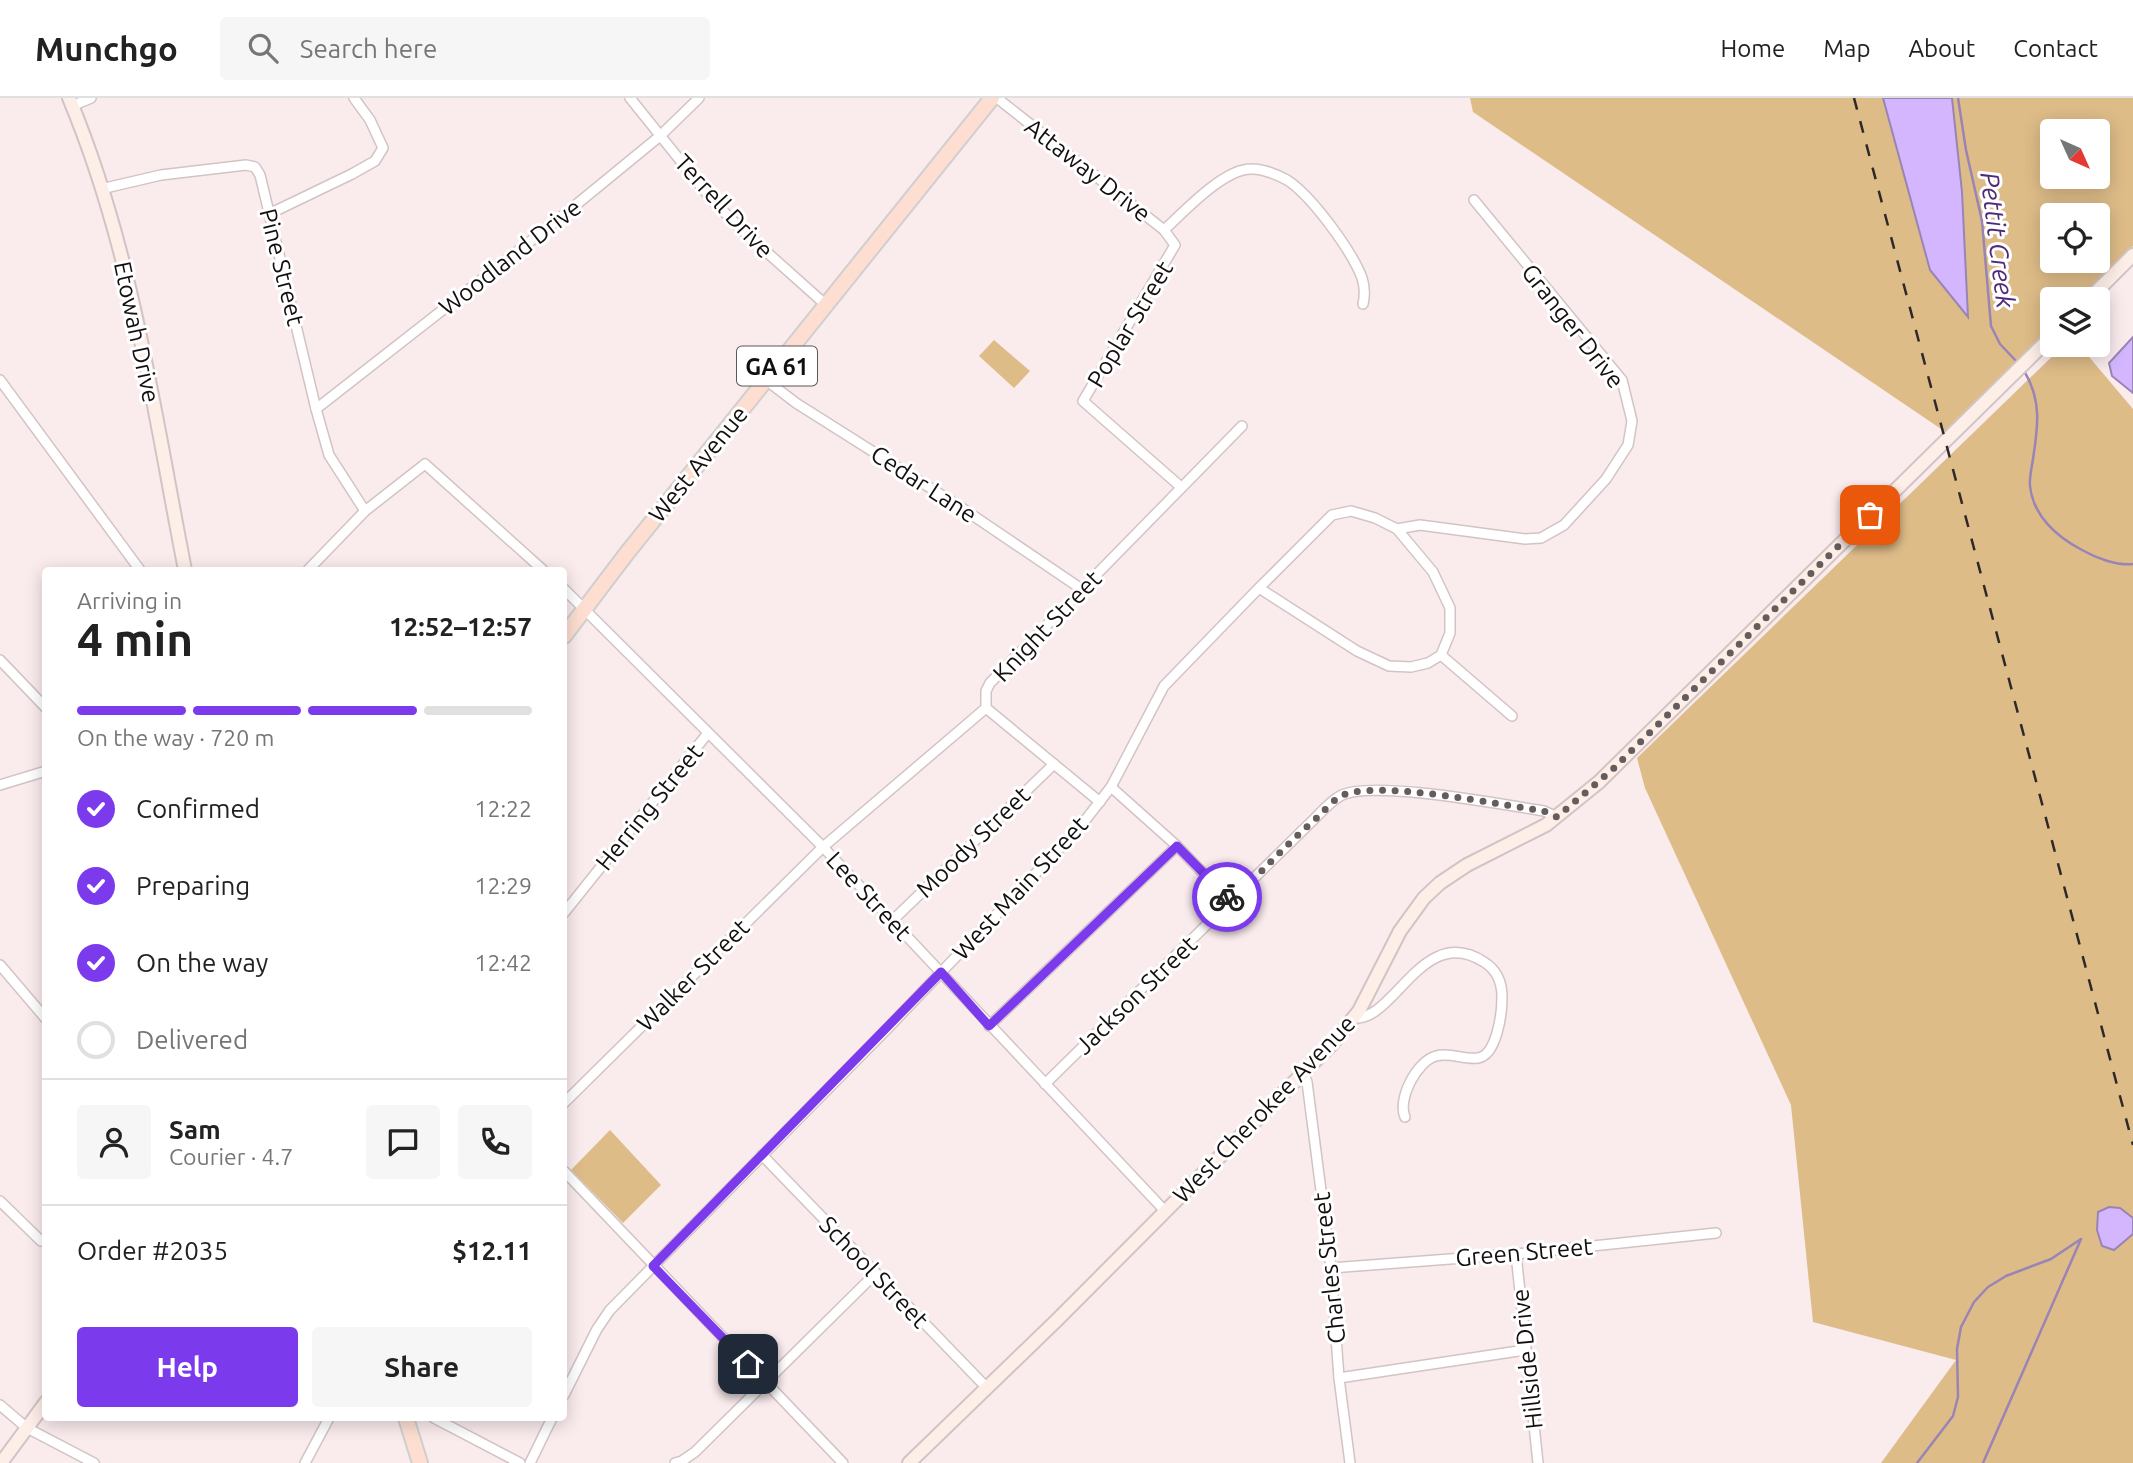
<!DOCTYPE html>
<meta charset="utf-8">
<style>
body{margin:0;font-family:Ubuntu,sans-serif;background:#f6f6f6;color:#222;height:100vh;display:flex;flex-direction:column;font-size:26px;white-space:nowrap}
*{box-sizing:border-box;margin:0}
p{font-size:23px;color:#767676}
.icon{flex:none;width:38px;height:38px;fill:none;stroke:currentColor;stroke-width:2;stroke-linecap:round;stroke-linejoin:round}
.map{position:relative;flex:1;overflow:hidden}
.side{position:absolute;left:42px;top:469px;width:525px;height:854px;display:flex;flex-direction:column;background:#fff;border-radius:7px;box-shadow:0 4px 18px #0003}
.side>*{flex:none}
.needle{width:46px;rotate:135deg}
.buttons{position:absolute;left:2040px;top:21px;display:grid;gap:14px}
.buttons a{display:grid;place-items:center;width:70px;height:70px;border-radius:7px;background:#fff;box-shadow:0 4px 18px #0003;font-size:35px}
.pin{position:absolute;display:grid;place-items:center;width:60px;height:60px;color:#fff;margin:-30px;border-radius:14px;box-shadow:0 4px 10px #0006}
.courier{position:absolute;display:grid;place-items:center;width:70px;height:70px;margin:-35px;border:5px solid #7c3aed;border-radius:50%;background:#fff;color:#222;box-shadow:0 2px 9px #0007}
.overview em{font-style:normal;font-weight:600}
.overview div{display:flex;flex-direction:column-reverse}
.overview{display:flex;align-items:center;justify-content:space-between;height:119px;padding:0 35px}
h1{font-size:46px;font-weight:600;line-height:52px}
.bar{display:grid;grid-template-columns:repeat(4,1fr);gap:10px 7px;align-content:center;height:84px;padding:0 35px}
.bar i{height:9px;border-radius:5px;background:#e0e0e0}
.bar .active{background:#7c3aed}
.bar p{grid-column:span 4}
.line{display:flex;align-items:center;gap:18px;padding:0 35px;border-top:2px solid #e0e0e0}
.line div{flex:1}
.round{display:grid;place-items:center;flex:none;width:74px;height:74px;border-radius:7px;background:#f6f6f6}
ol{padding:0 35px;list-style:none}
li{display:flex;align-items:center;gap:21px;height:77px}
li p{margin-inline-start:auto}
li .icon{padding:7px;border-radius:50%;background:#7c3aed;color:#fff;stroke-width:4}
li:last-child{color:#767676}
li i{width:38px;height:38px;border:4px solid #e0e0e0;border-radius:50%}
.action{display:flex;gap:14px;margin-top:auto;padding:14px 35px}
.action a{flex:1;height:80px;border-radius:7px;background:#7c3aed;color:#fff;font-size:28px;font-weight:600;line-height:80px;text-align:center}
.action a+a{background:#f6f6f6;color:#222}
header{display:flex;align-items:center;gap:42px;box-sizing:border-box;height:98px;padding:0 35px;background:#fff;border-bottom:2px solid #e0e0e0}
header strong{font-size:33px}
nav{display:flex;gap:38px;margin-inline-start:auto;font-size:24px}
.search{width:490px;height:63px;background:#f6f6f6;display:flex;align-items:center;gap:18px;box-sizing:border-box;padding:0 24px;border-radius:7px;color:#767676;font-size:26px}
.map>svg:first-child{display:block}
.green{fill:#debc88;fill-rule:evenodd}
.water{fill:#d3b6fe;stroke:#9984b6;stroke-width:2}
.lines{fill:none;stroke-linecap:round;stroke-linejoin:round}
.stream{stroke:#9984b6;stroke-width:2.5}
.street-casing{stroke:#d2c4c5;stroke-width:12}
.secondary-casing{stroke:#d2c4c5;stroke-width:16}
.primary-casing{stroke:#d0cfcf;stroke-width:18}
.street{stroke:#fff;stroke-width:9}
.secondary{stroke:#feeee8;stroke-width:12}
.primary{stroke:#fdded1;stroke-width:14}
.rail{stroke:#2e2929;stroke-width:2.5;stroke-dasharray:12 12;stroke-linecap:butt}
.done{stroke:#645c5d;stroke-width:7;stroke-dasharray:0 12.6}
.route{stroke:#7c3aed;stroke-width:9}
.labels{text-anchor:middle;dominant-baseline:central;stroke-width:6;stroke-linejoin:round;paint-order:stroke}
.shield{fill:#fff;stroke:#5a5757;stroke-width:2}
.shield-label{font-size:23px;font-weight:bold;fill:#130f0f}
.street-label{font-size:24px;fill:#130f0f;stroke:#fff}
.water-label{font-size:26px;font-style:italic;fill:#502979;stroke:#fff}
</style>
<header>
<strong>Munchgo</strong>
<div class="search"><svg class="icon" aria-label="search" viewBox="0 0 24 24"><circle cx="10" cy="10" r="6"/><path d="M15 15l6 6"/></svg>Search here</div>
<nav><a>Home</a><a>Map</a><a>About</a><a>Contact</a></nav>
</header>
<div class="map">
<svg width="2133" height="1365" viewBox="0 0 2133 1365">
<rect width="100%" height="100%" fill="#faebed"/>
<!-- green -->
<g class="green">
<path d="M1470 0H2133V148L2080 201H2053V229L1947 335 1473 14ZM2053 33H2098V79H2053ZM2053 117H2098V163H2053Z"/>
<path d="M994 242 1030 273 1014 290 979 258Z"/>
<path d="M2064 247H2079L2133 311V1365H1881L1956 1262 1813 1224 1791 1007 1645 690 1637 660Z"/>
<path d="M610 1032 661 1087 623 1125 571 1072Z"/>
</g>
<!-- water -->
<g class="water">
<path d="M1883 0H1952L1962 94 1968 219 1930 172Z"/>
<path d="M2133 239V295L2112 278 2109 265Z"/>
<path d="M2109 1109 2120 1110 2133 1120V1136L2114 1152 2102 1148 2097 1132 2098 1114Z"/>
</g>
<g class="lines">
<!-- stream -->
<g class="stream">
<path d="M1958 0 1966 52 1982 123 1991 228 2000 246 2018 265"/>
<path d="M2024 273C2042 302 2038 329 2033 361 2032 369 2029 380 2030 388 2033 418 2057 439 2082 452 2096 460 2117 468 2133 466"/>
<path d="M1917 1365 1953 1318 1958 1299 1957 1251 1961 1229 1974 1204 1988 1189 2006 1178 2051 1161 2081 1141 1983 1365"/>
</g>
<defs>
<g id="street">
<path d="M630 0 712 102 742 132 826 207"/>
<path d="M997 0 1164 132 1175 147 1083 303 1181 389"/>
<path d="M72 8 91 0"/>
<path d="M101 91 161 77 246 67 255 69 260 77 316 311 329 357 365 413"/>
<path d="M269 116 352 76 375 63 383 50 370 22 354 0"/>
<path d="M1164 132C1184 114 1223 71 1251 71 1261 70 1278 77 1287 82 1311 97 1352 153 1362 180 1365 189 1365 197 1363 206"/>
<path d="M0 282 140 472"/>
<path d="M766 282 796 305 959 408 1083 492"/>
<path d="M316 311 555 124 660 38 699 0"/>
<path d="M1397 431 1420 427 1525 441 1541 440 1564 427 1606 381 1628 347 1632 323 1622 282 1474 102"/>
<path d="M308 472 365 413 425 366 543 472"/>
<path d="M564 491 823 749 1165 1113"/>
<path d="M1441 557 1512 618"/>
<path d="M0 562 46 610"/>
<path d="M986 610 1100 704"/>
<path d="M0 687 46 673"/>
<path d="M1111 689 1177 748 1231 804"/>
<path d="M564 815 708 635"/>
<path d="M892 823 1054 666"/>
<path d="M0 867 46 921"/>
<path d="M1354 920C1394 924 1423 824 1484 864 1497 872 1502 884 1502 899 1502 915 1497 957 1478 960 1464 962 1450 954 1436 958 1417 963 1397 1001 1405 1019"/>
<path d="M989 928 1177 748"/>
<path d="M1304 976 1307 984 1331 1170 1339 1280 1350 1365"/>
<path d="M1045 986 1308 727C1318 718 1328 705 1340 698 1370 681 1505 707 1544 713L1557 719"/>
<path d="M564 1005 823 749 986 610V593L990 585 1242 328"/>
<path d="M762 1057 987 1290"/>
<path d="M564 1073 843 1365"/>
<path d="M0 1103 41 1143"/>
<path d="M1516 1156 1538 1365"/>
<path d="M1331 1170 1516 1156 1716 1135"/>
<path d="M1339 1280 1525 1252"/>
<path d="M564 1297 597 1231 610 1212 886 932 1080 729 1111 689 1164 588 1259 490 1332 417 1351 413 1375 420 1397 431 1433 474 1450 510V535L1441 557 1428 565 1411 569 1389 568 1357 553 1259 490"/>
<path d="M0 1307 27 1330 94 1365"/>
<path d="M434 1320 520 1365"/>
<path d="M305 1365 329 1320"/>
<path d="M530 1365 552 1320"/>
<path d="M675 1365 682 1363 695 1354 875 1176"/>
</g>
<g id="secondary">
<path d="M69 0C132 150 154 314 185 472"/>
<path d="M2089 201 2133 157"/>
<path d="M1 1365 46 1304"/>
<path d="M909 1365 1058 1221 1333 945 1359 913 1400 833 1424 800 1440 785 1467 767 1546 727 1599 684 2053 237"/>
</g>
<g id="primary">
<path d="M564 538 627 455 992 0"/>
<path d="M406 1320 420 1365"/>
</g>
</defs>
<!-- street casing -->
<use href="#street" class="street-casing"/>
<!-- secondary casing -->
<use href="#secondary" class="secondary-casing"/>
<!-- primary casing -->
<use href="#primary" class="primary-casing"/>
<!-- street -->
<use href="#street" class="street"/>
<!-- secondary -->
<use href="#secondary" class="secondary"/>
<!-- primary -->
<use href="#primary" class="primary"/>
<!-- rail -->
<path class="rail" d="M1854 0 2133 1047"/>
</g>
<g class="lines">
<!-- done -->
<path class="done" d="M1227 799 1231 804C1260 775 1288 745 1319 718 1326 711 1334 701 1343 697 1380 682 1500 707 1544 713L1557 719 1613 671 1870 417"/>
<!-- route -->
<path class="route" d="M748 1266 653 1168 941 874 989 928 1177 748 1227 799"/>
</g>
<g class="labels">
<!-- shield labels -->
<rect class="shield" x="737" y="248.5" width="80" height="39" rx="5"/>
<g class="shield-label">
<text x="777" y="268">GA 61</text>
</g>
<!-- street labels -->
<g class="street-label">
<text transform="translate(1088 72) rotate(38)">Attaway Drive</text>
<text transform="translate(724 108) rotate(47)">Terrell Drive</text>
<text transform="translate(510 159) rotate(-38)">Woodland Drive</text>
<text transform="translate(282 169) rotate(76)">Pine Street</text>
<text transform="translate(1130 226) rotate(-59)">Poplar Street</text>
<text transform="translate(1573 228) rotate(52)">Granger Drive</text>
<text transform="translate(137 234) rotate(78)">Etowah Drive</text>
<text transform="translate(698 366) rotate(-51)">West Avenue</text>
<text transform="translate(924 386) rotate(33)">Cedar Lane</text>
<text transform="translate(1047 528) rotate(-46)">Knight Street</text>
<text transform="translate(649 709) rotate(-51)">Herring Street</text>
<text transform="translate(973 744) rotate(-44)">Moody Street</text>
<text transform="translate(1020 790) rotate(-47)">West Main Street</text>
<text transform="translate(869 798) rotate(47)">Lee Street</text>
<text transform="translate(693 877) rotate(-45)">Walker Street</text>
<text transform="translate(1136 897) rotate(-44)">Jackson Street</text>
<text transform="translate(1264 1011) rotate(-46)">West Cherokee Avenue</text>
<text transform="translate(1524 1154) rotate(-5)">Green Street</text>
<text transform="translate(1329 1170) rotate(-96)">Charles Street</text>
<text transform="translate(874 1174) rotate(46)">School Street</text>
<text transform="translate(1527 1261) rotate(-96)">Hillside Drive</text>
</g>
<!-- water labels -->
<g class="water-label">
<text transform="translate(1998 142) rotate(83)">Pettit Creek</text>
</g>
</g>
</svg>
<div class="buttons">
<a><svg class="needle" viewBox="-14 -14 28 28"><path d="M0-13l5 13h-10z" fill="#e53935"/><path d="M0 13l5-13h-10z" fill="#767676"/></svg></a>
<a><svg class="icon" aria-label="locate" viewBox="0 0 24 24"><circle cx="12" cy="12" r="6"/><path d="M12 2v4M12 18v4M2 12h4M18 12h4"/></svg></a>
<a><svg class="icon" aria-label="layers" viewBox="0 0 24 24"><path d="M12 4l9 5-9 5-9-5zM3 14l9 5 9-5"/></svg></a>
</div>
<div class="pin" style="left:1870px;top:417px;background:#ea580c"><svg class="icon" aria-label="bag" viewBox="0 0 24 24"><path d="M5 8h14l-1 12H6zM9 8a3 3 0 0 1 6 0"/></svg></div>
<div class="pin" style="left:748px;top:1266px;background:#1f2937"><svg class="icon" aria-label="home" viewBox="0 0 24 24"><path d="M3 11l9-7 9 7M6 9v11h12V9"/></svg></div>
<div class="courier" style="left:1227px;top:799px"><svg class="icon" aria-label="bike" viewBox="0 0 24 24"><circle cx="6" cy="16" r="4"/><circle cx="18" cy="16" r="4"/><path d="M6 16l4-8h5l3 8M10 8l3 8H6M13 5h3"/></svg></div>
<section class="side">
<div class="overview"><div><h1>4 min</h1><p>Arriving in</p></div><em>12:52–12:57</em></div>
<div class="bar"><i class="active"></i><i class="active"></i><i class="active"></i><i></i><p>On the way · 720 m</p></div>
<ol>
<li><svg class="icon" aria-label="check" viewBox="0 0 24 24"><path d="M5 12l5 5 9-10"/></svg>Confirmed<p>12:22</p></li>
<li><svg class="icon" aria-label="check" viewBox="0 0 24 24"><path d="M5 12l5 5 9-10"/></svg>Preparing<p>12:29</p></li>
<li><svg class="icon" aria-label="check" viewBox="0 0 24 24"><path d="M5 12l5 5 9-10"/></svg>On the way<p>12:42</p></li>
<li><i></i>Delivered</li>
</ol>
<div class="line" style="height:126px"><a class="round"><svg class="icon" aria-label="person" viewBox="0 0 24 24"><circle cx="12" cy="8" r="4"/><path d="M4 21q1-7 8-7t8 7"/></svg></a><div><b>Sam</b><p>Courier · 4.7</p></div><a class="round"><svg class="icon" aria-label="chat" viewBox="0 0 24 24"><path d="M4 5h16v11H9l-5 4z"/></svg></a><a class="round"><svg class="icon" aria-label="phone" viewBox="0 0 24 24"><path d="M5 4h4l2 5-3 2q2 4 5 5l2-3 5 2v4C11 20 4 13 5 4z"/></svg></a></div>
<div class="line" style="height:91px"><div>Order #2035</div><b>$12.11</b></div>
<div class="action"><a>Help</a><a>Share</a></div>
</section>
</div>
